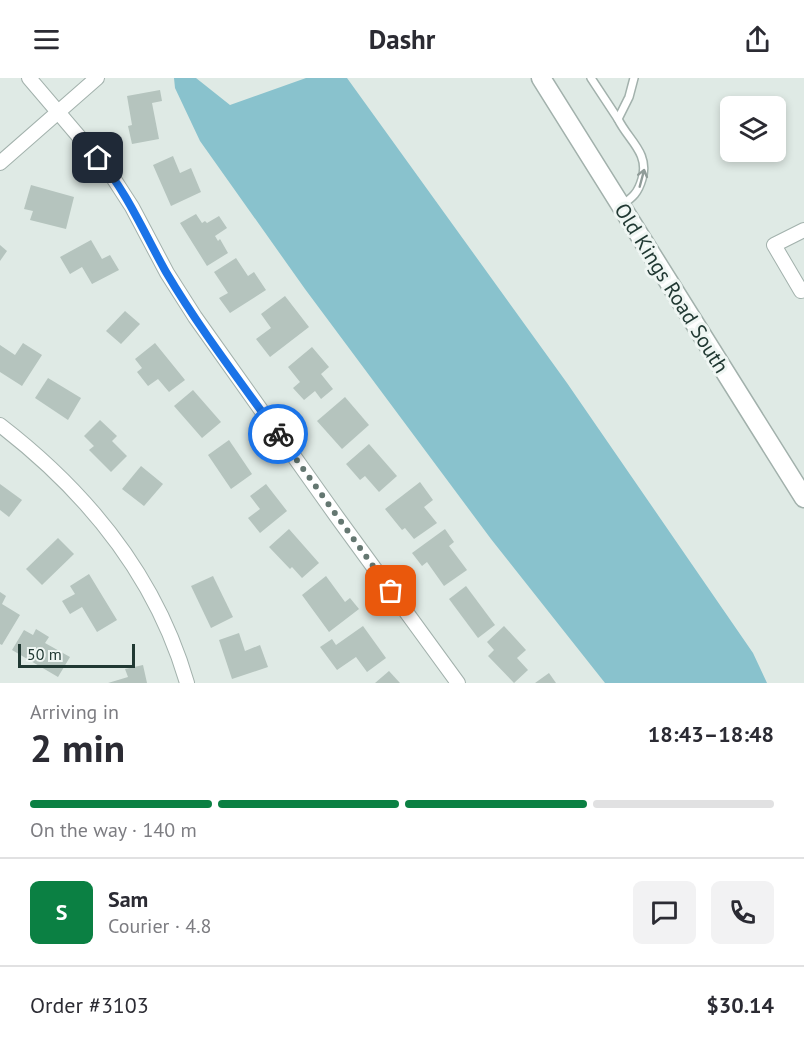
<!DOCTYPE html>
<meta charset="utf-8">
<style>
body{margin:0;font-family:"PT Sans",sans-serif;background:#f2f2f3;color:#2b2b33;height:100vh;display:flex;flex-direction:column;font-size:22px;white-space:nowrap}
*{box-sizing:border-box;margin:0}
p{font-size:20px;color:#7c7c81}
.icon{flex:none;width:33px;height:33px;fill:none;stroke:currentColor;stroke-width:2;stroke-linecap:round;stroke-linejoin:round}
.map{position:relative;height:605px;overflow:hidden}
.side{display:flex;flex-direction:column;background:#fff;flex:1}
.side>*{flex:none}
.buttons{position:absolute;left:720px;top:18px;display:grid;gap:12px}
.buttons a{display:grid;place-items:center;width:66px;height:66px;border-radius:9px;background:#fff;box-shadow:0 3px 9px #0003;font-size:30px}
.scale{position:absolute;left:18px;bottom:15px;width:117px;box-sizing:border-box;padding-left:6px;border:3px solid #213933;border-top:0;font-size:16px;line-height:21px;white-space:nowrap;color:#213933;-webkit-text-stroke:4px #eff6f3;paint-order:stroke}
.pin{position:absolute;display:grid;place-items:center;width:51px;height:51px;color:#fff;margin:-26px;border-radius:12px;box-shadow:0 3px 9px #0006}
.courier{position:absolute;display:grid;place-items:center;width:60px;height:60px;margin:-30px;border:4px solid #1a73e8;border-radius:50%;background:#fff;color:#222;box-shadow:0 2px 8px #0007}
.summary em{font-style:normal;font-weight:700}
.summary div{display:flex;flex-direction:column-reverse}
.summary{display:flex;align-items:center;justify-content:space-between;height:102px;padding:0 30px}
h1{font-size:39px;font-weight:700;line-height:45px}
.bar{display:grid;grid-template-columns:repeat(4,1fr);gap:9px 6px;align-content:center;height:72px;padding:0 30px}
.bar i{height:8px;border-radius:4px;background:#e1e1e2}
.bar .current{background:#0b8043}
.bar p{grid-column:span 4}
.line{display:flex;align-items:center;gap:15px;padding:0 30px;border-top:2px solid #e1e1e2}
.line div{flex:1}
.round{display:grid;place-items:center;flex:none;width:63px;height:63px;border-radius:9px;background:#f2f2f3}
header{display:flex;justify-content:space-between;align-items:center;height:78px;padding:0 30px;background:#fff;font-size:27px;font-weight:700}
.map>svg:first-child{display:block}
.water{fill:#89c2cd}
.building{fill:#b5c4be}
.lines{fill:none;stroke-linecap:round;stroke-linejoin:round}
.service-casing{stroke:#a2b1ac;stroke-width:10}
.minor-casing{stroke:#a2b1ac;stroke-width:16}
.tertiary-casing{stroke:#a2b1ac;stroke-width:21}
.service{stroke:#fff;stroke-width:7}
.minor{stroke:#fff;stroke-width:14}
.tertiary{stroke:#fff;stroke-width:18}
.oneway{stroke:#909c99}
.done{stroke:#647771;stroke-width:6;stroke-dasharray:0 10.8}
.route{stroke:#1a73e8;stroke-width:8}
.labels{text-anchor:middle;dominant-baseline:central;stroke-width:6;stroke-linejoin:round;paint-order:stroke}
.street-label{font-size:21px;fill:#213933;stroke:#eff6f3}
</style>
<header><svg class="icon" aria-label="menu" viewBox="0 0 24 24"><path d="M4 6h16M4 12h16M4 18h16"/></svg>Dashr<svg class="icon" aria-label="share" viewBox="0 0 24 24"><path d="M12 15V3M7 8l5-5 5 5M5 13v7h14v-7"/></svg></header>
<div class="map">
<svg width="804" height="605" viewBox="0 0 804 605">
<rect width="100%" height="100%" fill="#dfeae5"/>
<!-- water -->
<path class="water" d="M174 0H196L230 27 306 0H347L567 305 753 575 767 605H605L491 461 305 211 200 63 175 10Z"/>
<!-- building -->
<g class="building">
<path d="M160 12 162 23 152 25 159 61 132 66 128 48 132 47 127 18Z"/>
<path d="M173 78 180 95 191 90 201 114 171 128 153 87Z"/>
<path d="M31 107 74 119 66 151 30 142 33 133 24 131Z"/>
<path d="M196 136 202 145 205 143 207 145 219 138 227 150 215 158 218 163 220 161 228 175 207 188 180 145Z"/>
<path d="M91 162 102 181 110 177 119 192 92 206 82 189 70 196 60 179Z"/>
<path d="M0 167 7 173 0 183Z"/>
<path d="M236 180 248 198 254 194 266 212 230 235 219 220 228 215 214 194Z"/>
<path d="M285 218 309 249 270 279 256 261 271 250 261 236Z"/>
<path d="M125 233 140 246 121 266 106 253Z"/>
<path d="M23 265 42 277 22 308 0 294V267L15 277Z"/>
<path d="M155 265 185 302 169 314 158 301 148 308 137 294 142 290 135 281Z"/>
<path d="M312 269 329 289 321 296 333 311 321 321 315 313 304 322 293 310 300 304 288 289Z"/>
<path d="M48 300 81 320 68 342 35 320Z"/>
<path d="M193 312 221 344 202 360 174 328Z"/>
<path d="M345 319 369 347 342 371 317 343Z"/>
<path d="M100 342 117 358 112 363 127 378 111 394 89 372 94 368 84 358Z"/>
<path d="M229 362 252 396 231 411 208 377Z"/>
<path d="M369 366 397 398 379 414 365 398 360 402 346 386Z"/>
<path d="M141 388 163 406 144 428 122 411Z"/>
<path d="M420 404 433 422 424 429 437 445 414 461 405 450 402 452 385 431Z"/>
<path d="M0 406 22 422 9 439 0 432Z"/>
<path d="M266 406 287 433 260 455 248 440 260 431 250 418Z"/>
<path d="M289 451 319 485 302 500 292 489 290 491 269 469Z"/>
<path d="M445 451 454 464 449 468 467 492 444 508 427 484 422 488 412 475Z"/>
<path d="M58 460 74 476 42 507 26 491Z"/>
<path d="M89 496 117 542 97 554 82 529 70 536 62 523 75 516 70 508Z"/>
<path d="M213 498 233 539 211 550 191 508Z"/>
<path d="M326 498 345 524 350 520 359 531 329 554 302 517Z"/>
<path d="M466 508 495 547 478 560 449 521Z"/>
<path d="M0 514 6 518 2 526 20 537 2 567 0 566Z"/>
<path d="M363 548 386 580 367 594 356 579 337 592 320 569 332 561 336 567Z"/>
<path d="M504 548 526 572 517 580 528 592 514 605 488 578 494 572 487 564Z"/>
<path d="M36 551 49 559 45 565 70 579 58 599 12 572 24 552 33 557Z"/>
<path d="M239 555 245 573 260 567 268 589 232 601 219 562Z"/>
<path d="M143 587 147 605H108L128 599 125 591Z"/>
<path d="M389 593 400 605H375Z"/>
<path d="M549 595 556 605H535Z"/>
</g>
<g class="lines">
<defs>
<g id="service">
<path d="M591 0 618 41"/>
<path d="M622 127C633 119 638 115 642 101 650 75 628 62 618 41L629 19 634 0"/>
</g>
<g id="minor">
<path d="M29 0 110 95 132 129 167 195 195 239 337 439 458 605"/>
<path d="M0 85 97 0"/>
<path d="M804 152 774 167 801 213 804 212"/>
<path d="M0 347C87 414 156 498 187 605"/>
</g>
<path id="tertiary" d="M541 0 804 420"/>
</defs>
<!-- service casing -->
<use href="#service" class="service-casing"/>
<!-- minor casing -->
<use href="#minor" class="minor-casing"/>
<!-- tertiary casing -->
<use href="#tertiary" class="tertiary-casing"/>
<!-- service -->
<use href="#service" class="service"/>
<!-- minor -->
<use href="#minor" class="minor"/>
<!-- tertiary -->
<use href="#tertiary" class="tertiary"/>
</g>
<!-- one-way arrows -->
<defs><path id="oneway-shaft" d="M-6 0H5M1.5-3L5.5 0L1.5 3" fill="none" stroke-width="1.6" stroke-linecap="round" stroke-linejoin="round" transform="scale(1.5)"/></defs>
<use class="oneway" href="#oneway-shaft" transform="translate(642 100) rotate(-75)"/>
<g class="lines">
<!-- done -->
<path class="done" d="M278 356 391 513"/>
<!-- route -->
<path class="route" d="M98 80C127 114 144 155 166 194 199 250 240 303 278 356"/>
</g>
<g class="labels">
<!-- street labels -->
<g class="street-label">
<text transform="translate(672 210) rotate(58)">Old Kings Road South</text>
</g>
</g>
</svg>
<div class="buttons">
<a><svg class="icon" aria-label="layers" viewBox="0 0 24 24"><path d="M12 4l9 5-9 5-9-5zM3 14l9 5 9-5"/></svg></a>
</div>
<div class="scale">50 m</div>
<div class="pin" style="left:391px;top:513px;background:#ea580c"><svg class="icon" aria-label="bag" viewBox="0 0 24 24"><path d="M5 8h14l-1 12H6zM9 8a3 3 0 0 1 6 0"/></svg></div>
<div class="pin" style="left:98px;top:80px;background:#1f2937"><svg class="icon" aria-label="home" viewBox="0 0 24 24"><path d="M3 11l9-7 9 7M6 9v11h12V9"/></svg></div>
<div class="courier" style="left:278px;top:356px"><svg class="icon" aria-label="bike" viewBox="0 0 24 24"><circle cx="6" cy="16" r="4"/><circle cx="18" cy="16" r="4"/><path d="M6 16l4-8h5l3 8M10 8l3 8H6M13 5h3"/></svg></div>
</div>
<section class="side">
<div class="summary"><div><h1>2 min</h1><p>Arriving in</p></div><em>18:43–18:48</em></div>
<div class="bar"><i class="current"></i><i class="current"></i><i class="current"></i><i></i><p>On the way · 140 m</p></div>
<div class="line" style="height:108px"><b class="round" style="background:#0b8043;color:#fff">S</b><div><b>Sam</b><p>Courier · 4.8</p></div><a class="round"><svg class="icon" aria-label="chat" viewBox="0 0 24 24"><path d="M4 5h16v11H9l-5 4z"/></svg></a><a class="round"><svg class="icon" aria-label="phone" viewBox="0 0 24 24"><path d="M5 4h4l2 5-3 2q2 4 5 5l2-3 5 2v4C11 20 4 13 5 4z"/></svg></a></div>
<div class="line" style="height:78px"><div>Order #3103</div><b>$30.14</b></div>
</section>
